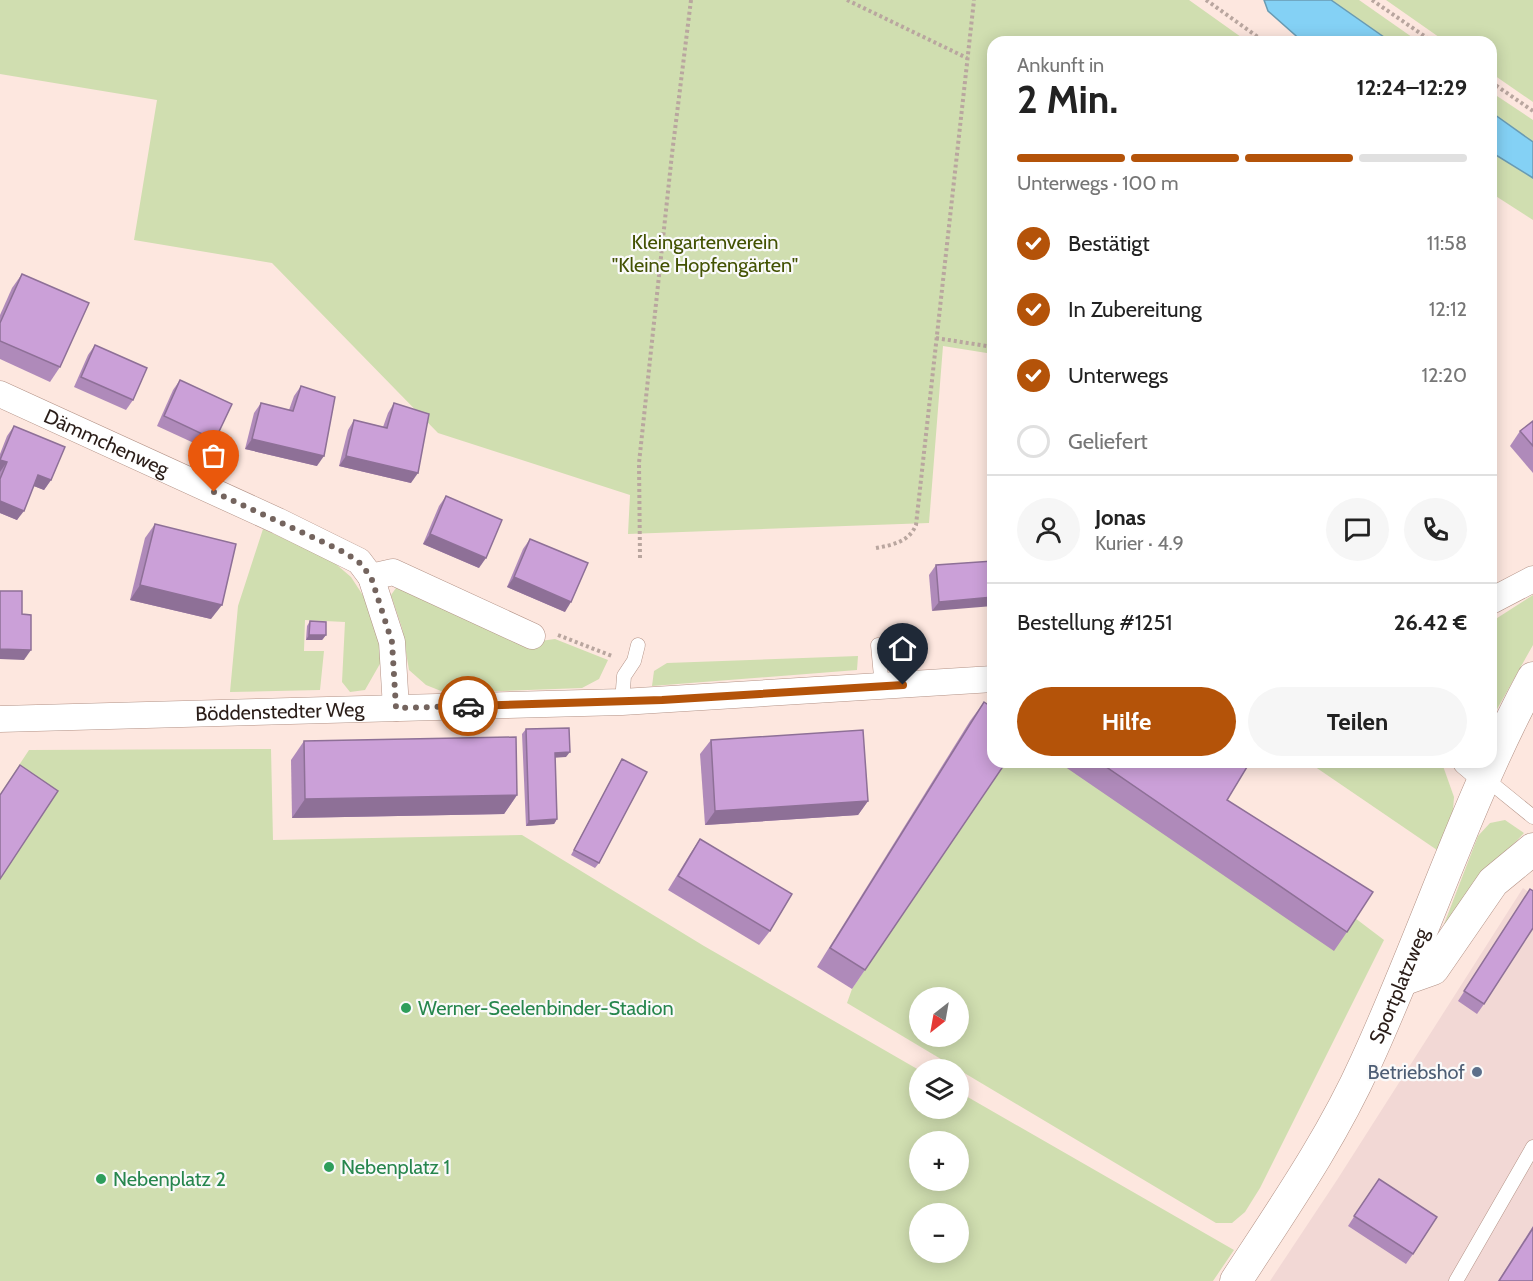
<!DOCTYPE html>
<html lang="de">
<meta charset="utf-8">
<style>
body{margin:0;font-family:Cabin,sans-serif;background:#f6f6f6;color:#222;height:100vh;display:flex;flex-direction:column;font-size:22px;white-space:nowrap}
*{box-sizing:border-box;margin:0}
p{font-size:20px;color:#767676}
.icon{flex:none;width:33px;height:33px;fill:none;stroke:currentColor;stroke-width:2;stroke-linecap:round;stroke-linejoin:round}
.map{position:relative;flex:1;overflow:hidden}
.sheet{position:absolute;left:987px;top:36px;width:510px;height:732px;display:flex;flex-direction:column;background:#fff;border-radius:18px;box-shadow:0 3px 15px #0003}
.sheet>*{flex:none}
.needle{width:39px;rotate:211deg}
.buttons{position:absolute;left:909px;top:987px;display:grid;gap:12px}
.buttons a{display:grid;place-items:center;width:60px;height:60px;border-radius:50%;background:#fff;box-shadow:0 3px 15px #0003;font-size:30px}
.pin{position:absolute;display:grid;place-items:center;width:51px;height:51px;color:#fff;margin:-62px -26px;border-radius:50% 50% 50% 0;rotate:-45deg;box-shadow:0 0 6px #0007}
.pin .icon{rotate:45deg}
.courier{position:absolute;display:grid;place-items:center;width:60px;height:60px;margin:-30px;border:4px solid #b45309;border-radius:50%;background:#fff;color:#222;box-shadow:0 2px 8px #0007}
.summary em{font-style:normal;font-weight:700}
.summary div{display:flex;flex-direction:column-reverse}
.summary{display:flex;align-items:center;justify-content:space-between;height:102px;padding:0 30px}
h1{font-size:39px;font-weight:700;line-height:45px}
.bar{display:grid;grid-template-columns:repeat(4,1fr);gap:9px 6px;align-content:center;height:72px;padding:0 30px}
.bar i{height:8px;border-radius:4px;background:#e0e0e0}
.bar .on{background:#b45309}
.bar p{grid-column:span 4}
.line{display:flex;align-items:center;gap:15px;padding:0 30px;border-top:2px solid #e0e0e0}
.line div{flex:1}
.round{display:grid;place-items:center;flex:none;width:63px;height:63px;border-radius:32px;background:#f6f6f6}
ol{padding:0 30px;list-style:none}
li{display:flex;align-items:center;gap:18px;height:66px}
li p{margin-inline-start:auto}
li .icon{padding:6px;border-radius:50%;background:#b45309;color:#fff;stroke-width:4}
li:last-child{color:#767676}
li i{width:33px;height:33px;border:3px solid #e0e0e0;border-radius:50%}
.cta{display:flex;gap:12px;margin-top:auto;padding:12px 30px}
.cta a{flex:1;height:69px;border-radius:36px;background:#b45309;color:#fff;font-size:24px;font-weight:700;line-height:69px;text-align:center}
.cta a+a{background:#f6f6f6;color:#222}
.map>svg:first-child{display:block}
.commercial{fill:#f2d8d5}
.green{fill:#d0deb0;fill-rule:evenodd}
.water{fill:#84d1f5;stroke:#699bb3;stroke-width:1.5}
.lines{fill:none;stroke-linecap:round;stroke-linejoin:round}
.service-casing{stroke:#b39286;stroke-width:15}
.minor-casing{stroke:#b39286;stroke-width:27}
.tertiary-casing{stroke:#b39286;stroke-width:33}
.path{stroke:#b9a69f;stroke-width:4;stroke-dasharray:3 3;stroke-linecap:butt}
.service{stroke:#fff;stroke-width:14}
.minor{stroke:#fff;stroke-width:26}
.tertiary{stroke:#fff;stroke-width:32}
.wall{fill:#af8aba}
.shaded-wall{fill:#8e7097}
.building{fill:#cba0d8;stroke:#8e7097;stroke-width:1.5}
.done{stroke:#74645e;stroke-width:6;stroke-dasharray:0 10.8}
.route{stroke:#b45309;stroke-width:8}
.leisure-dot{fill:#2e9e5b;stroke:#fafafa;stroke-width:2}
.service-dot{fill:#5c6f8a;stroke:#fafafa;stroke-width:2}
.labels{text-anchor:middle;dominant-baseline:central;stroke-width:4.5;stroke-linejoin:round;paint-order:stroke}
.park-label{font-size:20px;fill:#435203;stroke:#fafafa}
.street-label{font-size:20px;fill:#2a1d18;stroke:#fafafa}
.leisure-label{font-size:20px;fill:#27864d;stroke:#fafafa;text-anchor:start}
.service-label{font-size:20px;fill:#4e5e75;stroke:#fafafa;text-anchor:end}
</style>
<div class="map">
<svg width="1533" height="1281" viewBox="0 0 1533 1281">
<rect width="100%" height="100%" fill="#fde7df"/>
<!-- commercial -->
<path class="commercial" d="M1523 888 1533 895V1281H1270L1337 1180Z"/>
<!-- green -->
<g class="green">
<path d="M0 0H1189L1248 42H993V354L943 346 929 523 628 534 630 495 438 433 272 263 134 240 157 100 0 74Z"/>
<path d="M1331 0H1359L1419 42H1391Z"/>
<path d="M1386 0H1533V102L1491 73V42H1446Z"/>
<path d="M1491 92 1533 120V142L1491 112Z"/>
<path d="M1491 152 1533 178V220L1491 193Z"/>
<path d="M263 529 330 559 351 577 377 617 385 655 365 690 350 692 342 682 345 622 305 620 304 651H324L320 690 230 692 238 606Z"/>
<path d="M407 586 533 642 555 639 608 660 599 679 582 688 446 693 426 685 409 670 402 628 391 595 396 588Z"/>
<path d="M1533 595V645L1491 720V622Z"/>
<path d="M858 656 857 670 652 686 654 671 667 663Z"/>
<path d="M271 749 273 840 522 835 704 946 919 1070 920 1108H958L959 1092 1234 1250 1213 1281H0V794L29 750ZM920 1142H958V1180H920ZM920 1214H958V1252H920Z"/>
<path d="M1005 762H1058L1355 918 1384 940 1260 1188 1245 1212 1232 1223H1216L847 1003 852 989ZM920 998H958V1036H920Z"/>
<path d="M1308 762H1439L1443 766 1454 797 1453 811 1437 850Z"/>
<path d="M1505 820 1524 833 1486 873 1441 932 1478 836 1490 823Z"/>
</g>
<!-- water -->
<g class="water">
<path d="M1264 0H1331L1391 42H1303L1268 11Z"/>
<path d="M1491 112 1533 142V178L1491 152Z"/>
</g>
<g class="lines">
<defs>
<g id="service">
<path d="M878 645 882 687"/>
<path d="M622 702 624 676 634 661 638 645"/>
<path d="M1485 778 1533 817"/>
<path d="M1456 1281 1533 1147"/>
</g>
<g id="minor">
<path id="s1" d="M0 394 278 521 359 561 371 577 392 642 396 708"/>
<path d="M371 577 393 572 532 636"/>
<path d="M1491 601 1533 579"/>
<path id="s2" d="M0 719 622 702 993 679"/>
<path d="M1466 762 1485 778"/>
</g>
<g id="tertiary">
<path d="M1402 980 1433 969 1493 882 1533 849"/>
<path id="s3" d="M1236 1281C1282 1210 1331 1140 1366 1062 1424 936 1467 800 1533 678"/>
</g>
</defs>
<!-- service casing -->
<use href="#service" class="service-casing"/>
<!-- minor casing -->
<use href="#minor" class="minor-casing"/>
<!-- tertiary casing -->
<use href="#tertiary" class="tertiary-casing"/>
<!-- path -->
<g class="path">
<path d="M847 0 967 58"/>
<path d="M1206 0 1265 42"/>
<path d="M1372 0 1433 42"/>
<path d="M1491 82 1533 111"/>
<path d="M936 338 993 347"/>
<path d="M876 548C892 545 909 542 916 525L974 0"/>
<path d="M640 558 639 463 672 154 691 0"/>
<path d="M558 635 612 656"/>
</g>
<!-- service -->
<use href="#service" class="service"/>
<!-- minor -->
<use href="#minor" class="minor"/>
<!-- tertiary -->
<use href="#tertiary" class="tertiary"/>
</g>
<!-- wall -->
<g class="wall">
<path d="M22 274 60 367 50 382 0 359V315L12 288Z"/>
<path d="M95 345 133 400 126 410 74 387 88 355Z"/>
<path d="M180 380 215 440 209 450 157 426 173 390Z"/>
<path d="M301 386 317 466 245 449 254 413 261 403 289 410 294 396Z"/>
<path d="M394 403 411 483 339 466 348 430 354 420 383 427 388 413Z"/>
<path d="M1533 421V473L1510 446 1520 431Z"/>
<path d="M14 426 51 480 44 490 34 486 17 520 0 513V454L7 436Z"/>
<path d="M446 496 479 568 423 544 439 506Z"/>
<path d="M155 524 211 619 130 600 145 538Z"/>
<path d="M530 539 565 612 507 587 523 549Z"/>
<path d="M993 561 932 611 929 575 936 565Z"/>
<path d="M310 621 326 635 322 640H306L307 626Z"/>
<path d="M984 702 865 970 852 989 817 967 970 721Z"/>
<path d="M526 729 566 757H555L557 819 554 824 526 826 522 734Z"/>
<path d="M711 740 868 801 858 815 705 825 700 754Z"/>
<path d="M304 741 517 795 504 814 292 818 291 760Z"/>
<path d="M622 759 599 863 595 868 571 855Z"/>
<path d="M1058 762H1250L1227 800 1347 932 1334 951Z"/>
<path d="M700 839 770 931 759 945 668 890 690 854Z"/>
<path d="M1530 889 1484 1004 1477 1014 1458 1001Z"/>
<path d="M1372 1189 1413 1254 1406 1264 1348 1226Z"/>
<path d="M1533 1226V1281H1498Z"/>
</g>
<!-- shaded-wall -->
<g class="shaded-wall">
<path d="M252 439 324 456 317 466 245 449Z"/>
<path d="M346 456 418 473 411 483 339 466Z"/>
<path d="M0 460 7 462 0 472Z"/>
<path d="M38 475 51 480 44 490 31 485Z"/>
<path d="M0 501 24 511 17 520 0 513Z"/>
<path d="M430 534 486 558 479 568 423 544Z"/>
<path d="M514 577 571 602 565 612 507 587Z"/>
<path d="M140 585 222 605 211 619 130 600Z"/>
<path d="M993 597V606L932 611 939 602Z"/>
<path d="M309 635H326L322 640H306Z"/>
<path d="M0 649 31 650 24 660 0 659Z"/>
<path d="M570 752 566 757 551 758 555 753Z"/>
<path d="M517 795 504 814 292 818 305 799Z"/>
<path d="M868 801 858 815 705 825 715 811Z"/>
<path d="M557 819 554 824 526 826 529 821Z"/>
</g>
<!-- building -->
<g class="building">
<path d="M22 274 89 303 60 367 0 341V323Z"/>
<path d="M95 345 147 368 133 400 81 377Z"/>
<path d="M180 380 232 404 215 440 164 416Z"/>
<path d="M301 386 335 397 324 456 252 439 261 403 293 411Z"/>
<path d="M394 403 429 414 418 473 346 456 354 420 387 428Z"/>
<path d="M1533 421V446L1520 431Z"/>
<path d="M14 426 65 447 51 480 38 475 24 511 0 501V479L7 462 0 460Z"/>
<path d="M446 496 502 520 486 558 430 534Z"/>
<path d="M155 524 236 544 222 605 140 585Z"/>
<path d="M530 539 588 563 571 602 514 577Z"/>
<path d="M993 561V597L939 602 936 565Z"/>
<path d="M0 591H22V614L31 615V650L0 649Z"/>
<path d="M310 621 326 622V635H309Z"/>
<path d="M984 702 993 708V762H1006L865 970 830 948Z"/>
<path d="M569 728 570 752 555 753 557 819 529 821 526 729Z"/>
<path d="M863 730 868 801 715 811 711 740Z"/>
<path d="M516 737 517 795 305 799 304 741Z"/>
<path d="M622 759 647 772 599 863 574 850Z"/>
<path d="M1099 762H1250L1227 800 1373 892 1347 932Z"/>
<path d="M20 765 58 791 0 879V795Z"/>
<path d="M700 839 792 894 770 931 678 876Z"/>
<path d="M1530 889 1533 891V928L1484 1004 1464 991Z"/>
<path d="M1379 1179 1437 1217 1413 1254 1354 1216Z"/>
<path d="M1533 1228V1281H1499Z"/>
</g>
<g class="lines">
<!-- done -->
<path class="done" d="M214 492 338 549 358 561 371 577 392 642 396 708 468 706"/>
<!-- route -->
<path class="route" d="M468 706 662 700 903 685"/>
</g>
<!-- markers -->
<g class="leisure-dot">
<circle cx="406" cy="1008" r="6"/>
<circle cx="329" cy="1167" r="6"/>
<circle cx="101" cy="1179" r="6"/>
</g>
<circle class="service-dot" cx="1477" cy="1072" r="6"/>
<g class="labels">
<!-- park labels -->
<g class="park-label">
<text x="705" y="242">Kleingartenverein<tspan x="705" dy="23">"Kleine Hopfengärten"</tspan></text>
</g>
<!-- street labels -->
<g class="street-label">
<text stroke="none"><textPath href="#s1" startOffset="117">Dämmchenweg</textPath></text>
<text stroke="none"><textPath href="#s2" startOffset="280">Böddenstedter Weg</textPath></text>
<text stroke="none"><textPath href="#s3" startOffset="338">Sportplatzweg</textPath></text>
</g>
<!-- leisure labels -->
<g class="leisure-label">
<text x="418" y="1008">Werner-Seelenbinder-Stadion</text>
<text x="341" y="1167">Nebenplatz 1</text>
<text x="113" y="1179">Nebenplatz 2</text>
</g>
<!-- service labels -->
<g class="service-label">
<text x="1465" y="1072">Betriebshof</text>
</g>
</g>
</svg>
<div class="buttons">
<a><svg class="needle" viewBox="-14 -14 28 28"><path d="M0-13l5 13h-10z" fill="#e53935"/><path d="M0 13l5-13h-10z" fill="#767676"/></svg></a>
<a><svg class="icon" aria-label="layers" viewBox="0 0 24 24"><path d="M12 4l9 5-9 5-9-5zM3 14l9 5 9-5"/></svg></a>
<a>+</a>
<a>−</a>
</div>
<div class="pin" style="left:214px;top:492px;background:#ea580c"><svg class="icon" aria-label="bag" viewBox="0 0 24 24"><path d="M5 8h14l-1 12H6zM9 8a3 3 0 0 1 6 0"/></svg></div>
<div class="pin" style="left:903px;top:685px;background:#1f2937"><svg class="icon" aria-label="home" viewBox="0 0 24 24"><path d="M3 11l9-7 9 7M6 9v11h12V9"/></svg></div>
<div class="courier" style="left:468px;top:706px"><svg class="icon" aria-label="car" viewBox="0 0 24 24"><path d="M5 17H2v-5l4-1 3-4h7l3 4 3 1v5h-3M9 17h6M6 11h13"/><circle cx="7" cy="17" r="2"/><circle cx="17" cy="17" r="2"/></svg></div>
<section class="sheet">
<div class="summary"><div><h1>2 Min.</h1><p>Ankunft in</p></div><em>12:24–12:29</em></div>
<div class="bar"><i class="on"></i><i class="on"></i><i class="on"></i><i></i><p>Unterwegs · 100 m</p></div>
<ol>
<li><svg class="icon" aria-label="check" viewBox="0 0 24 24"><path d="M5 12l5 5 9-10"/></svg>Bestätigt<p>11:58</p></li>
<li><svg class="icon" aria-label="check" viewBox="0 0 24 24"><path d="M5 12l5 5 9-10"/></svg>In Zubereitung<p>12:12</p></li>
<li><svg class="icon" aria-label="check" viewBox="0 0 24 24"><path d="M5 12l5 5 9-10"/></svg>Unterwegs<p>12:20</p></li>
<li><i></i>Geliefert</li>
</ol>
<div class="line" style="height:108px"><a class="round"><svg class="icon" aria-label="person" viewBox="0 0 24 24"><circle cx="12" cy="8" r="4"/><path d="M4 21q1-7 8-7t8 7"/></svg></a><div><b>Jonas</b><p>Kurier · 4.9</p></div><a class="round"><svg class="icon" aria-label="chat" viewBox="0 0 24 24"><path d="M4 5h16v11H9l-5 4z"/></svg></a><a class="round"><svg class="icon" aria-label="phone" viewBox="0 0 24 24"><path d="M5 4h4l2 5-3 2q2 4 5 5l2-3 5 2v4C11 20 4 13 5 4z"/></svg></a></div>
<div class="line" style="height:78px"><div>Bestellung #1251</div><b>26.42 €</b></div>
<div class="cta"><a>Hilfe</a><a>Teilen</a></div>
</section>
</div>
